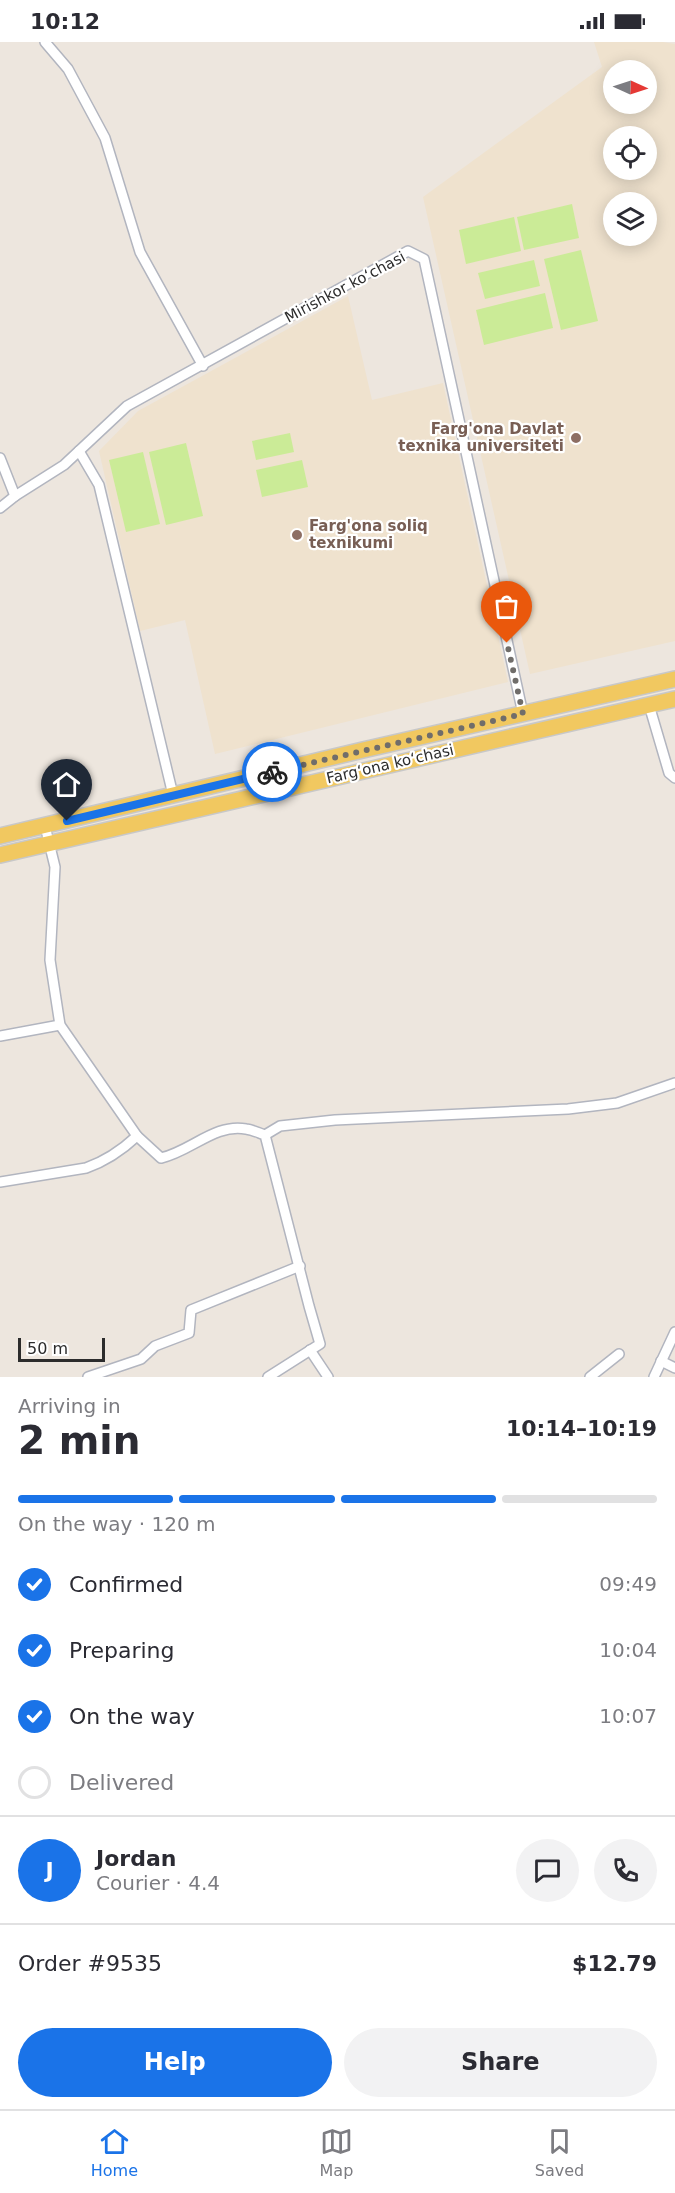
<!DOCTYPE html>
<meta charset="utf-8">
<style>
body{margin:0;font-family:"DejaVu Sans",sans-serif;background:#f2f2f3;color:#2b2b33;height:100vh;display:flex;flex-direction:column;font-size:22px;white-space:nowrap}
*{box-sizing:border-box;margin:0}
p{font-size:20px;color:#7c7c81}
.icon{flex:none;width:33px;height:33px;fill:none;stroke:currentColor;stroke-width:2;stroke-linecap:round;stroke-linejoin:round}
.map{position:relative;height:1335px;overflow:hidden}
.details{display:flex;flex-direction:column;background:#fff;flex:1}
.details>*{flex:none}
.needle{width:39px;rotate:93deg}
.fabs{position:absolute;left:603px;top:18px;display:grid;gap:12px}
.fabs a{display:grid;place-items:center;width:54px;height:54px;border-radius:50%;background:#fff;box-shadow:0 3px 15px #0003;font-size:30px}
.scale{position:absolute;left:18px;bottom:15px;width:87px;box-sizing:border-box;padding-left:6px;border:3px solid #2c2c2c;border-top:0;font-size:16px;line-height:21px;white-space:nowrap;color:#2c2c2c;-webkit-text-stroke:4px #fff;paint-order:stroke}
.pin{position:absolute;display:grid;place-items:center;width:51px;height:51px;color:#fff;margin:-62px -26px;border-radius:50% 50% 50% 0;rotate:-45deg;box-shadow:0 0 6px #0007}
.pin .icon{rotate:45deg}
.courier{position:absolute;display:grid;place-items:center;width:60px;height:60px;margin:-30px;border:4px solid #1a73e8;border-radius:50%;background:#fff;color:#222;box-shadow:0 2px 8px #0007}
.headline em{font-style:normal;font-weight:600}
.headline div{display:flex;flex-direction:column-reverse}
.headline{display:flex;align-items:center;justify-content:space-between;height:102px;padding:0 18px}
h1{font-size:39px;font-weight:600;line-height:45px}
.bar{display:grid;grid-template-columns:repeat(4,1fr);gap:9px 6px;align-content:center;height:72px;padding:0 18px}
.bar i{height:8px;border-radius:4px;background:#e1e1e2}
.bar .current{background:#1a73e8}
.bar p{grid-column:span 4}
.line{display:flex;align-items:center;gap:15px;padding:0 18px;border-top:2px solid #e1e1e2}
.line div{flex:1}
.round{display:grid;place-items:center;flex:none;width:63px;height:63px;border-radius:32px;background:#f2f2f3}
ol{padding:0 18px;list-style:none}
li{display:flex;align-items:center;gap:18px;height:66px}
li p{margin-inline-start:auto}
li .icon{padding:6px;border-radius:50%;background:#1a73e8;color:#fff;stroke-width:4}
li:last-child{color:#7c7c81}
li i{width:33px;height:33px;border:3px solid #e1e1e2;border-radius:50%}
.primary-button{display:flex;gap:12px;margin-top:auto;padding:12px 18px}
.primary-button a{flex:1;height:69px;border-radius:36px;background:#1a73e8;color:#fff;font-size:24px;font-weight:600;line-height:69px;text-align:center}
.primary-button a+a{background:#f2f2f3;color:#2b2b33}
.status{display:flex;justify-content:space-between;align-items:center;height:42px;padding:0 30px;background:#fff;direction:ltr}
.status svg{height:16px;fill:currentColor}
.dock{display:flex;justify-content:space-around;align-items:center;height:84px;border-top:2px solid #e1e1e2;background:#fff;font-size:16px;color:#7c7c81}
.dock a{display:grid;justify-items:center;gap:3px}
.dock .current{color:#1a73e8}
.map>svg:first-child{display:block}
.education{fill:#efe2ce;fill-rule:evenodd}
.pitch{fill:#cbeb97}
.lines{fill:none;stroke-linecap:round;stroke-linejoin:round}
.street-casing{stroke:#b2b5bf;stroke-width:12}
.primary-casing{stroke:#c8c8c8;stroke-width:18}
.street{stroke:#fff;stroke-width:9}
.primary{stroke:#f1c860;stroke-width:15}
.done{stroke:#706d6a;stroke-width:6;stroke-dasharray:0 10.8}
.route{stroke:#1a73e8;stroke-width:8}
.education-dot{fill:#8d6e63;stroke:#fff;stroke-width:2}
.labels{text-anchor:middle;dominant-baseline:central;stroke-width:4.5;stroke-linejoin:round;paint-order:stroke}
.street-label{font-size:15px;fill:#2c2c2c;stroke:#fff}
.education-label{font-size:15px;font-weight:bold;fill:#785e54;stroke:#fff;text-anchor:end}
</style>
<div class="status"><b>10:12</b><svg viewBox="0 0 49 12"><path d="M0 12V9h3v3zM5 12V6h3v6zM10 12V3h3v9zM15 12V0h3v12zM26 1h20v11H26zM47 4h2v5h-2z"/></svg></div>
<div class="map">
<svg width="675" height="1335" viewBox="0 0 675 1335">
<rect width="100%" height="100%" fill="#ede6de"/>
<!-- education -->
<g class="education">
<path d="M594 0H663L675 2V599L530 632 423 155 602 25ZM614 28H646V62H614ZM614 94H646V128H614ZM614 160H646V194H614Z"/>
<path d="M348 254 372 358 443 341 508 640 215 712 185 578 140 589 99 409 138 369Z"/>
</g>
<!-- pitch -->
<g class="pitch">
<path d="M572 162 579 196 524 208 517 175Z"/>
<path d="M514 175 521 209 466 222 459 188Z"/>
<path d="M581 208 598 279 561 288 544 217Z"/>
<path d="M534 218 540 244 485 257 478 231Z"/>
<path d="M545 251 553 286 484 303 476 268Z"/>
<path d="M290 391 294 410 256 418 252 399Z"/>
<path d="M186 401 203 474 166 483 149 410Z"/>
<path d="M143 410 160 482 126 490 109 418Z"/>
<path d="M302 418 308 445 262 455 256 428Z"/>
</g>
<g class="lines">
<defs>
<g id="street">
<path d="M45 0 68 27 105 96 140 210 203 324"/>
<path d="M79 409 99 443 173 753"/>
<path d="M0 416 15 454"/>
<path d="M0 466 15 454 64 423 127 364 408 209 424 217 523 672"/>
<path d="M649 663 669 731 675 736"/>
<path d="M0 994 60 983"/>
<path d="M265 1093 280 1084 335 1078 568 1067 617 1061 675 1041"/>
<path d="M137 1094 161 1116C190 1110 215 1081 246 1087 253 1088 259 1091 265 1093L309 1264 320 1302 268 1335"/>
<path d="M0 1140 86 1126C106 1119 122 1108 137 1094L60 983 50 918 55 825 45 784"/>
<path d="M310 1308 328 1335"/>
<path d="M661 1319 675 1326"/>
<path d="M88 1335 141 1317 155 1304 189 1291 191 1268 300 1224"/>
<path d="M590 1335 619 1312"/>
<path d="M654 1335 675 1290"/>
</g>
<g id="primary">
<path d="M0 794 363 708 675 637"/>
<path d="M0 813 675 657"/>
</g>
</defs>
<!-- street casing -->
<use href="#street" class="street-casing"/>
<!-- primary casing -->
<use href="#primary" class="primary-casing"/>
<!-- street -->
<use href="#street" class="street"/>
<!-- primary -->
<use href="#primary" class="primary"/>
</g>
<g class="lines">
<!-- done -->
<path class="done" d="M272 730 523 672 507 601"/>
<!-- route -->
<path class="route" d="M67 779 272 730"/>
</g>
<!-- markers -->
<g class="education-dot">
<circle cx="576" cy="396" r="6"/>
<circle cx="297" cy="493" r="6"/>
</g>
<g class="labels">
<!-- street labels -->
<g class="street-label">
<text transform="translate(345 245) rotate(-28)">Mirishkor koʻchasi</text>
<text transform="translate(390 722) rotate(-13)">Fargʻona koʻchasi</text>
</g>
<!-- education labels -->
<g class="education-label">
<text x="564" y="387">Farg'ona Davlat<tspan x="564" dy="17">texnika universiteti</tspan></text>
<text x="309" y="484" text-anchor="start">Farg'ona soliq<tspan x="309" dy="17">texnikumi</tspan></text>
</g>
</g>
</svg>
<div class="fabs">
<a><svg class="needle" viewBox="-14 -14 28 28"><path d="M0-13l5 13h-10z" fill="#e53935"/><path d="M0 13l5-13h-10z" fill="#7c7c81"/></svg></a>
<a><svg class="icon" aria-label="locate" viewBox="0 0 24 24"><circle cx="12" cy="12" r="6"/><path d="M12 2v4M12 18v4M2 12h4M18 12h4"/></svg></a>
<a><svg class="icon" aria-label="layers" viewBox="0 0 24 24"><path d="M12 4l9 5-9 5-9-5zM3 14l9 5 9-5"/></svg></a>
</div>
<div class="scale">50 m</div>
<div class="pin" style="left:507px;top:601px;background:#ea580c"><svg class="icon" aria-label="bag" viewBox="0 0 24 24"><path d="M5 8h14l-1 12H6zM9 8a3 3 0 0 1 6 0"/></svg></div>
<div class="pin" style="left:67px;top:779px;background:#1f2937"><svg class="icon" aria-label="home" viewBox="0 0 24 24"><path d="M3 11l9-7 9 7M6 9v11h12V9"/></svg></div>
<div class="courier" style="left:272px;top:730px"><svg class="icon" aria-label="bike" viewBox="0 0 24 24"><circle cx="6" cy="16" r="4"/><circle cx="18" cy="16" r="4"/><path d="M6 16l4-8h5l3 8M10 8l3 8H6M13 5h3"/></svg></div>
</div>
<section class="details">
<div class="headline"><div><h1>2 min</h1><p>Arriving in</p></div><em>10:14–10:19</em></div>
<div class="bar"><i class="current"></i><i class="current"></i><i class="current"></i><i></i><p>On the way · 120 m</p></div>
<ol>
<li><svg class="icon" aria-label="check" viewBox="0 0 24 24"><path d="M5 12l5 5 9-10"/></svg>Confirmed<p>09:49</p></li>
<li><svg class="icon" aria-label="check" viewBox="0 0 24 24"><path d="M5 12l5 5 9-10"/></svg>Preparing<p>10:04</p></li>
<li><svg class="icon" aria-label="check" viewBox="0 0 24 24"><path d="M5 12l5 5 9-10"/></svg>On the way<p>10:07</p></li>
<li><i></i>Delivered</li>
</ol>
<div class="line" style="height:108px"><b class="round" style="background:#1a73e8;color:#fff">J</b><div><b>Jordan</b><p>Courier · 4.4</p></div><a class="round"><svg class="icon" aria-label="chat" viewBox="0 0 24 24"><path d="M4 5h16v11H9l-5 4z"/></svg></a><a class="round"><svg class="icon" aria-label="phone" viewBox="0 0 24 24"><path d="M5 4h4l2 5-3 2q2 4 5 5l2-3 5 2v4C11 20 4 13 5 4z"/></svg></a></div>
<div class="line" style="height:78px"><div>Order #9535</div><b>$12.79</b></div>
<div class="primary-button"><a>Help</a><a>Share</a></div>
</section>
<nav class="dock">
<a class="current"><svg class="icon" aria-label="home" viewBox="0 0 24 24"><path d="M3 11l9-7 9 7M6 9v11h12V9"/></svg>Home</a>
<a><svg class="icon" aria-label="map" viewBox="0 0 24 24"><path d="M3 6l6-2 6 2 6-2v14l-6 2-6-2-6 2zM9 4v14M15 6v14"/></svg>Map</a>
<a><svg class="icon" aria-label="saved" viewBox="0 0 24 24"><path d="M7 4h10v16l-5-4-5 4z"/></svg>Saved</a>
</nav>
